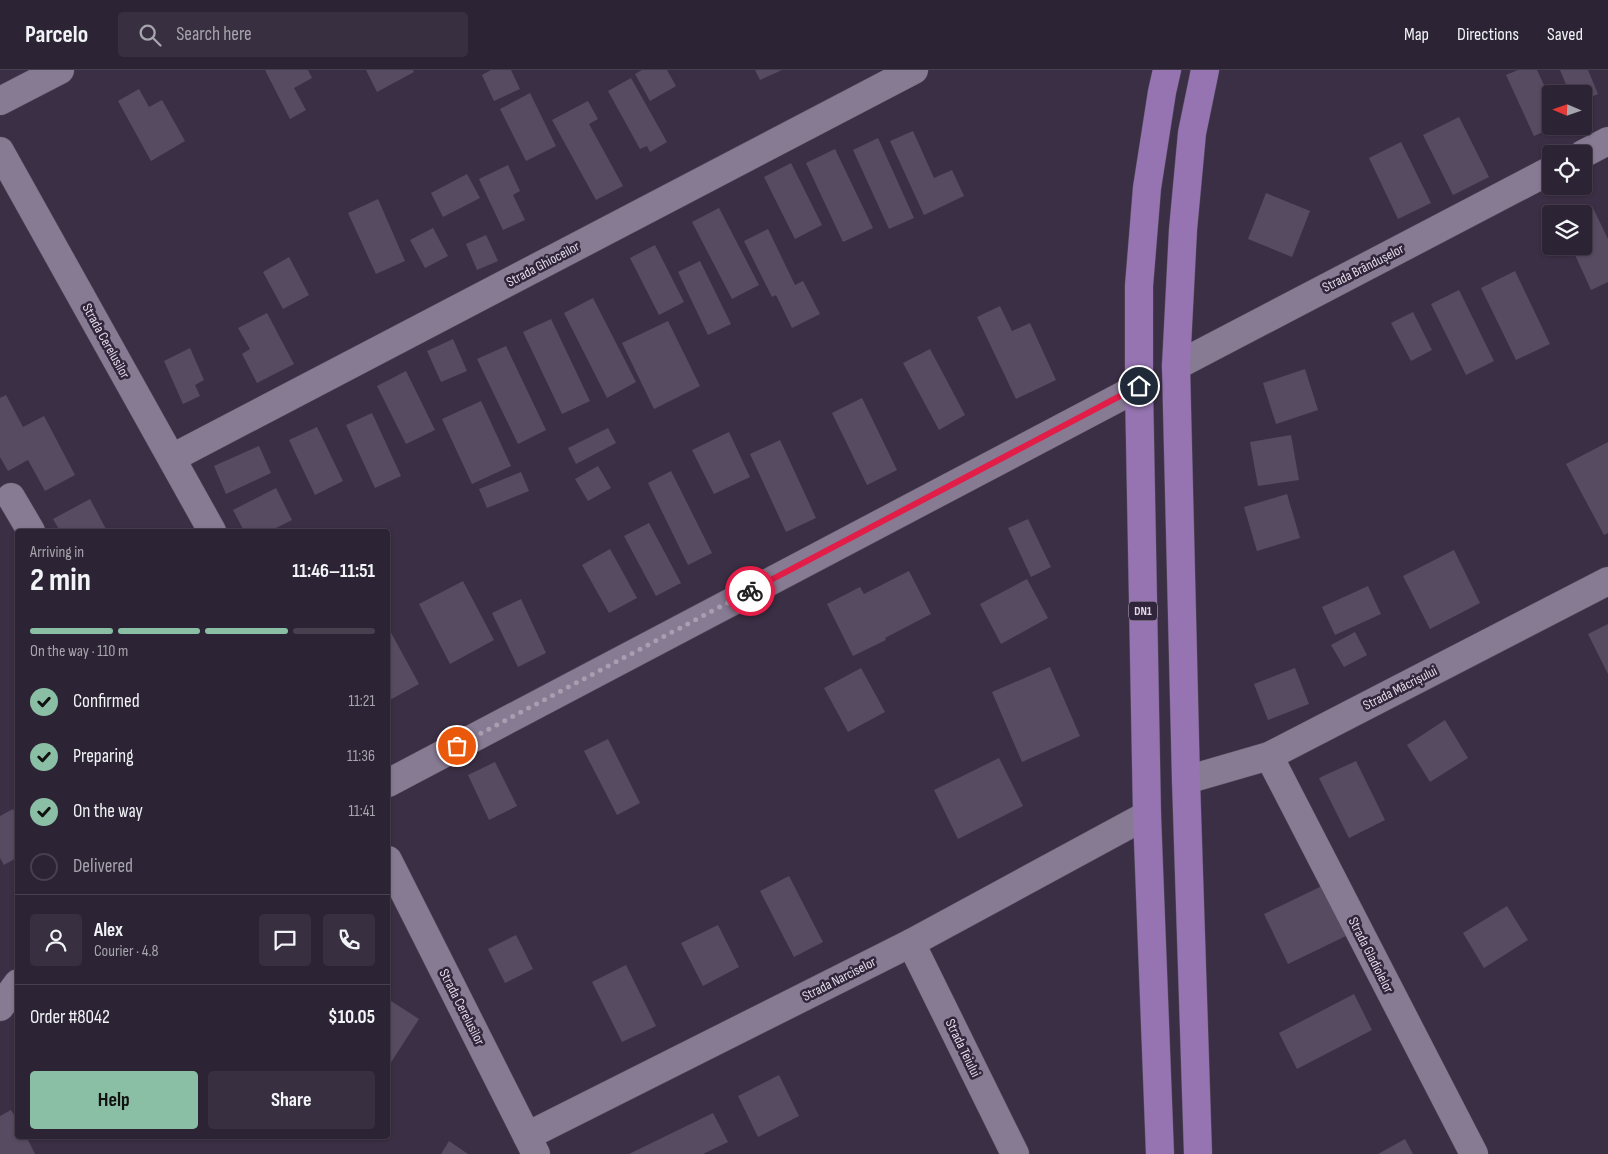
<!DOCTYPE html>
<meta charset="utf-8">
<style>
body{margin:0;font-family:"Sofia Sans Condensed",sans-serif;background:#382f40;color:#f1f3f6;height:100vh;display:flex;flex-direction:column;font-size:19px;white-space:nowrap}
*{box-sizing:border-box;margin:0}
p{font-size:16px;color:#a6a4ac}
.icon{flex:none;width:28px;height:28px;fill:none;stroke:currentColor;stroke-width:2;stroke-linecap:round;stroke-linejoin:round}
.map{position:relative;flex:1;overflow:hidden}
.sheet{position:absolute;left:15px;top:459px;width:375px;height:610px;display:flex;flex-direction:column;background:#2c2334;border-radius:5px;box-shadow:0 1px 4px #0004,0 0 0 1px #48404f}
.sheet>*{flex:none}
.needle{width:32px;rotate:272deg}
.fabs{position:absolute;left:1542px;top:15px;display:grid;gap:10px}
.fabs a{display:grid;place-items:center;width:50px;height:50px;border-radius:5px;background:#2c2334;box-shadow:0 1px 4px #0004,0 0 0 1px #48404f;font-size:25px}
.pin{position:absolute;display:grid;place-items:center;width:42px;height:42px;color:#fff;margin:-21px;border:2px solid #fff;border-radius:50%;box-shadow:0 1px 5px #0007}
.courier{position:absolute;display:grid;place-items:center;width:50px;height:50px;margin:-25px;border:4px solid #e11d48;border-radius:50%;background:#fff;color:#222;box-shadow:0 1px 6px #0007}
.head em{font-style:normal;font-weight:700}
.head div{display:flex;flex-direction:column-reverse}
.head{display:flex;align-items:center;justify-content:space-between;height:85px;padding:0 15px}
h1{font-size:32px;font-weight:700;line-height:38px}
.bar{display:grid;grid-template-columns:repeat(4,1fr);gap:8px 5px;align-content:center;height:60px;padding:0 15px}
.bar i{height:6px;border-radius:4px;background:#48404f}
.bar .selected{background:#8abfa5}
.bar p{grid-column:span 4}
.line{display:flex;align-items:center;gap:12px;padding:0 15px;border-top:1px solid #48404f}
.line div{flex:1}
.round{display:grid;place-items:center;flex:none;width:52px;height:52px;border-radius:5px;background:#382f40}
ol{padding:0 15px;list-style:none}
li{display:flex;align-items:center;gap:15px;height:55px}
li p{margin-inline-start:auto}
li .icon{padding:5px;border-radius:50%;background:#8abfa5;color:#111;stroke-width:4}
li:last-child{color:#a6a4ac}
li i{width:28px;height:28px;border:2px solid #48404f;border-radius:50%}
.action{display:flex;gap:10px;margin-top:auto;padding:10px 15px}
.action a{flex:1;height:58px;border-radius:5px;background:#8abfa5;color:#111;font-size:20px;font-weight:700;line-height:58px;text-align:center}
.action a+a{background:#382f40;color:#f1f3f6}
header{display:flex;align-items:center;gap:30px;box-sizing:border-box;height:70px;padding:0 25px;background:#2c2334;border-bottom:1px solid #48404f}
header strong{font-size:24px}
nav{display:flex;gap:28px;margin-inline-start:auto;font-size:18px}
.search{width:350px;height:45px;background:#382f40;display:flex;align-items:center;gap:12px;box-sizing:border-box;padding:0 18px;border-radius:5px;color:#a6a4ac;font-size:19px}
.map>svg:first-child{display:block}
.building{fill:#574b62}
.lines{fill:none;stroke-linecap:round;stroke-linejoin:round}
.minor-casing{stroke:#544a5c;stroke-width:29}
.highway-casing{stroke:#544a5c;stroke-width:29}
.minor{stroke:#877a93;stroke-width:28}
.highway{stroke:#9574b1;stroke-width:28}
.done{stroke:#a79eaf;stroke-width:5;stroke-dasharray:0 9}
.route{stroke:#e11d48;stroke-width:6}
.labels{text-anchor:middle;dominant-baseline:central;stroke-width:5;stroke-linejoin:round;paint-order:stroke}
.shield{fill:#30253a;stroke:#aca4b4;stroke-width:1}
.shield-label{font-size:12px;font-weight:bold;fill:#e1dae8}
.street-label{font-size:14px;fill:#e1dae8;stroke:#30253a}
</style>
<header>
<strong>Parcelo</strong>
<div class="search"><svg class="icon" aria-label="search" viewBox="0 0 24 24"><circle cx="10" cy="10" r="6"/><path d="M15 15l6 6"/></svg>Search here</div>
<nav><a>Map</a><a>Directions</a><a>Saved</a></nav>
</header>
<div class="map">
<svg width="1608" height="1084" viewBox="0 0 1608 1084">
<rect width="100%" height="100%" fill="#3b2f45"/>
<!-- building -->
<g class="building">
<path d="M265 0H308L312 8 294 18 306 40 290 49Z"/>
<path d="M366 0H413L414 2 377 22Z"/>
<path d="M491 0H511L520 19 494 31 482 5Z"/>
<path d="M642 0H667L676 16 650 31 635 4Z"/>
<path d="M755 0H782L760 10Z"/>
<path d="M1518 0H1537L1551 30V56H1556L1534 66 1506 5Z"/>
<path d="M1560 0H1588L1598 24 1584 30V24H1570Z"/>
<path d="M631 8 667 72 650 82 647 76 640 79 608 21Z"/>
<path d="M139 19 149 37 162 30 185 71 151 91 118 31Z"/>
<path d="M530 23 556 76 526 91 500 39Z"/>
<path d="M588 31 598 49 589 54 623 116 596 130 552 50Z"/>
<path d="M1459 47 1489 107 1453 125 1423 65Z"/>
<path d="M913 61 934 108 952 100 964 126 924 145 890 71Z"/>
<path d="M878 68 914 148 889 159 853 80Z"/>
<path d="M1401 72 1431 133 1398 149 1369 88Z"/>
<path d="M835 79 873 158 843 172 806 93Z"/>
<path d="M791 93 822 155 795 169 764 107Z"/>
<path d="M508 95 520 121 513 125 525 150 503 160 479 109Z"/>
<path d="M467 104 480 128 443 147 431 123Z"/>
<path d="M1266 123 1310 141 1292 187 1248 169Z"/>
<path d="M378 129 405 191 376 204 348 143Z"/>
<path d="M1592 136 1608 169V212L1591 220 1571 176H1584V144H1575Z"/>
<path d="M719 138 759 215 732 229 692 152Z"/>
<path d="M433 158 448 186 425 198 410 170Z"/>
<path d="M768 159 795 215 803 211 820 244 792 258 776 225 772 227 744 171Z"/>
<path d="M486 165 498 191 477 200 466 174Z"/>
<path d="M655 175 684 232 659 245 630 188Z"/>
<path d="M289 187 309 225 283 239 263 202Z"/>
<path d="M700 191 731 254 708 265 678 202Z"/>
<path d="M1515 201 1550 274 1516 290 1481 218Z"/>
<path d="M1459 220 1494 291 1466 305 1431 234Z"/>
<path d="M593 228 636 312 607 328 564 243Z"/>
<path d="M1000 236 1012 261 1030 253 1056 310 1016 329 977 247Z"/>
<path d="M1413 242 1432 280 1411 291 1391 253Z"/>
<path d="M267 243 294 294 257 313 242 284 250 279 238 258Z"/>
<path d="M551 249 590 331 562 344 523 262Z"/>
<path d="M668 251 700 316 654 339 622 273Z"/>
<path d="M453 269 467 301 441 312 427 281Z"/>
<path d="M506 276 546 360 518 374 477 289Z"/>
<path d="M190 278 204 310 195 315 200 326 183 334 164 291Z"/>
<path d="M930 279 965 345 939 360 903 293Z"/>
<path d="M1305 299 1318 340 1276 354 1263 313Z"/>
<path d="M406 301 435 360 406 374 377 316Z"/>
<path d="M6 325 23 357 44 346 75 405 45 421 28 390 8 401 0 387V328Z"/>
<path d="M862 328 897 400 867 415 832 343Z"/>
<path d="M481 331 511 396 472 414 442 349Z"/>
<path d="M372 343 401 406 375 418 346 355Z"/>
<path d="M317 357 343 411 315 425 289 370Z"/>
<path d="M608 358 616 373 576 394 568 378Z"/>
<path d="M729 362 750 407 714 424 692 380Z"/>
<path d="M1291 365 1299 410 1258 416 1250 372Z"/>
<path d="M780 370 816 448 786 462 750 384Z"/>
<path d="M1608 372V463L1604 465 1566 394Z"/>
<path d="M259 376 271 403 226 424 214 396Z"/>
<path d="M598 396 611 418 588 431 575 409Z"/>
<path d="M671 401 712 483 688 495 648 413Z"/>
<path d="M521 402 529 421 487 438 479 419Z"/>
<path d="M276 418 292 450 270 461H244L233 440Z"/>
<path d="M1287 424 1300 468 1257 481 1244 437Z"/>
<path d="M90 429 107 461H60L53 449Z"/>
<path d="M1028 449 1051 497 1031 507 1008 458Z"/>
<path d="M649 453 681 513 656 526 624 466Z"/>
<path d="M610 479 637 528 609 543 582 495Z"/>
<path d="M1454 480 1480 533 1430 559 1403 506Z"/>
<path d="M909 501 931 544 885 568 886 570 853 586 827 534 860 517 864 524Z"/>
<path d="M1027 509 1048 548 1001 574 980 534Z"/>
<path d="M463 511 494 570 450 594 419 534Z"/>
<path d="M1368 516 1381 544 1335 565 1322 537Z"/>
<path d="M521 529 546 583 518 597 492 543Z"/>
<path d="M1608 554V604L1588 564Z"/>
<path d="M389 559 419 614 388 631V560Z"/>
<path d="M1355 562 1367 585 1344 597 1331 575Z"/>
<path d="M1050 597 1080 666 1022 692 992 622Z"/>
<path d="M861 598 885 642 848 662 824 618Z"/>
<path d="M1295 598 1309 634 1268 650 1254 614Z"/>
<path d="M1445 650 1468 688 1430 712 1407 675Z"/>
<path d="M608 669 640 733 617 745 584 681Z"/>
<path d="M999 688 1023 736 958 769 934 720Z"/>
<path d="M1356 691 1385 750 1349 768 1319 708Z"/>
<path d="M495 692 517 736 489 750 468 705Z"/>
<path d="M13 739 18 748V787L4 795 0 788V746Z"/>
<path d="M789 806 823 872 794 887 760 821Z"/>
<path d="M1324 815 1348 865 1288 894 1264 844Z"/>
<path d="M1507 836 1528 870 1484 898 1463 863Z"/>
<path d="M718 855 739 897 703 916 681 873Z"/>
<path d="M516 865 533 899 505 913 488 879Z"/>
<path d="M626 895 656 956 622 972 592 912Z"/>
<path d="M1354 924 1372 960 1297 999 1279 963Z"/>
<path d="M391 931 419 949 388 997V936Z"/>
<path d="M779 1005 799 1046 758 1067 738 1026Z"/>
<path d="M11 1040 18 1051V1066H26L35 1084H0V1046Z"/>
<path d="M713 1043 728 1072 703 1084H629Z"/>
<path d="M1405 1069 1413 1084H1378Z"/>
<path d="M449 1071 468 1084H441Z"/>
</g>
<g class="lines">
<defs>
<g id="minor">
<path d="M0 31 60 0"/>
<path d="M0 81 212 461"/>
<path d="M1583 84 1608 71"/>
<path d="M1176 296 1551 100"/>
<path d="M172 388 914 0"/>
<path d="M11 427 31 461"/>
<path d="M1269 686 1474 1084"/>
<path d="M1186 710 1269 686 1608 511"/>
<path d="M388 713 1139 317"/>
<path d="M388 790 536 1084"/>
<path d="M911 873 1015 1084"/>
<path d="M0 937 18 913"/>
<path d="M527 1066 911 873 1147 745"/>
</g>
<g id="highway">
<path d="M1160 1084 1147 745 1139 317V216L1147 118 1162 22 1167 0"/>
<path d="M1198 1084 1186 710 1176 296 1183 160 1192 63 1205 0"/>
</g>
</defs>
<!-- minor casing -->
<use href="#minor" class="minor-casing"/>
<!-- highway casing -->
<use href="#highway" class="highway-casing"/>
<!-- minor -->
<use href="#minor" class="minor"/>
<!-- highway -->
<use href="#highway" class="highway"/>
</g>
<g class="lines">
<!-- done -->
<path class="done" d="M457 676 750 521"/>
<!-- route -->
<path class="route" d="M750 521 1139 316"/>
</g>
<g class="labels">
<!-- shield labels -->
<rect class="shield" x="1129" y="531.5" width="28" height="19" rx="4"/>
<g class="shield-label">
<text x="1143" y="541">DN1</text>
</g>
<!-- street labels -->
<g class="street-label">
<text transform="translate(543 194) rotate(-28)">Strada Ghioceilor</text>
<text transform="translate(1363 198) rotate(-27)">Strada Brândușelor</text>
<text transform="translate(106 271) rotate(61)">Strada Cerelusilor</text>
<text transform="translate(1400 618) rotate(-27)">Strada Măcrișului</text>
<text transform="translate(1371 885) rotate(63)">Strada Gladiolelor</text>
<text transform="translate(839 909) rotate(-27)">Strada Narciselor</text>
<text transform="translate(462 937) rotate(63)">Strada Cerelusilor</text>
<text transform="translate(963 978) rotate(64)">Strada Teiului</text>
</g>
</g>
</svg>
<div class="fabs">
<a><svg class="needle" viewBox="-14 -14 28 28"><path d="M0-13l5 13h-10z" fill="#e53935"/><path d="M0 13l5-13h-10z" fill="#a6a4ac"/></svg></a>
<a><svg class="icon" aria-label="locate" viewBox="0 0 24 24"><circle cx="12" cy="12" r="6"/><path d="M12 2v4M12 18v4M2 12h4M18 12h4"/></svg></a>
<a><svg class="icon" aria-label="layers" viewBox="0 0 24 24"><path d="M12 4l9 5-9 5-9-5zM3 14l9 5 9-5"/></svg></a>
</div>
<div class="pin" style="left:457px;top:676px;background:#ea580c"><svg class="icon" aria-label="bag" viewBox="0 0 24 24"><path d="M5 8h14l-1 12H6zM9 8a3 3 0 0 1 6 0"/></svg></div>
<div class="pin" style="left:1139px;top:316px;background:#1f2937"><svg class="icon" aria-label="home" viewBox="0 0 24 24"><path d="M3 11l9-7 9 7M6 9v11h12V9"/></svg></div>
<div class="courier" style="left:750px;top:521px"><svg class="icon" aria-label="bike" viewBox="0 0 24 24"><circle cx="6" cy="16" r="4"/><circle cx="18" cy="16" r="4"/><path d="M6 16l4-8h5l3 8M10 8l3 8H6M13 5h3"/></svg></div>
<section class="sheet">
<div class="head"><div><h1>2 min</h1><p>Arriving in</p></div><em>11:46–11:51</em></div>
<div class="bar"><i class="selected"></i><i class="selected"></i><i class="selected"></i><i></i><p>On the way · 110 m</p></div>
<ol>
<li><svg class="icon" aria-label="check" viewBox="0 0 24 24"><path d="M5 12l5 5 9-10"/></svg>Confirmed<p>11:21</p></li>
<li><svg class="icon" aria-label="check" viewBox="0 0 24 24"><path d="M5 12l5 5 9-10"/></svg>Preparing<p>11:36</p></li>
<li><svg class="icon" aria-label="check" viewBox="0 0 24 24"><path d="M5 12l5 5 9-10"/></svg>On the way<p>11:41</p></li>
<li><i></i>Delivered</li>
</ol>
<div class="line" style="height:90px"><a class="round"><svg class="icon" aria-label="person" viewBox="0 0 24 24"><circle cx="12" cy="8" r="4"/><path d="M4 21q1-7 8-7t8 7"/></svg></a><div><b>Alex</b><p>Courier · 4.8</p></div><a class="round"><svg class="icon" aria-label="chat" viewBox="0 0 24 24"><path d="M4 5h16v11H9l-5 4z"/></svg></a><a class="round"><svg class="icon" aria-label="phone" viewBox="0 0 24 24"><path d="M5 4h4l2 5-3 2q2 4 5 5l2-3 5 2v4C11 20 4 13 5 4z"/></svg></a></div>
<div class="line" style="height:65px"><div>Order #8042</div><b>$10.05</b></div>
<div class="action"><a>Help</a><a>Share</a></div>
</section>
</div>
